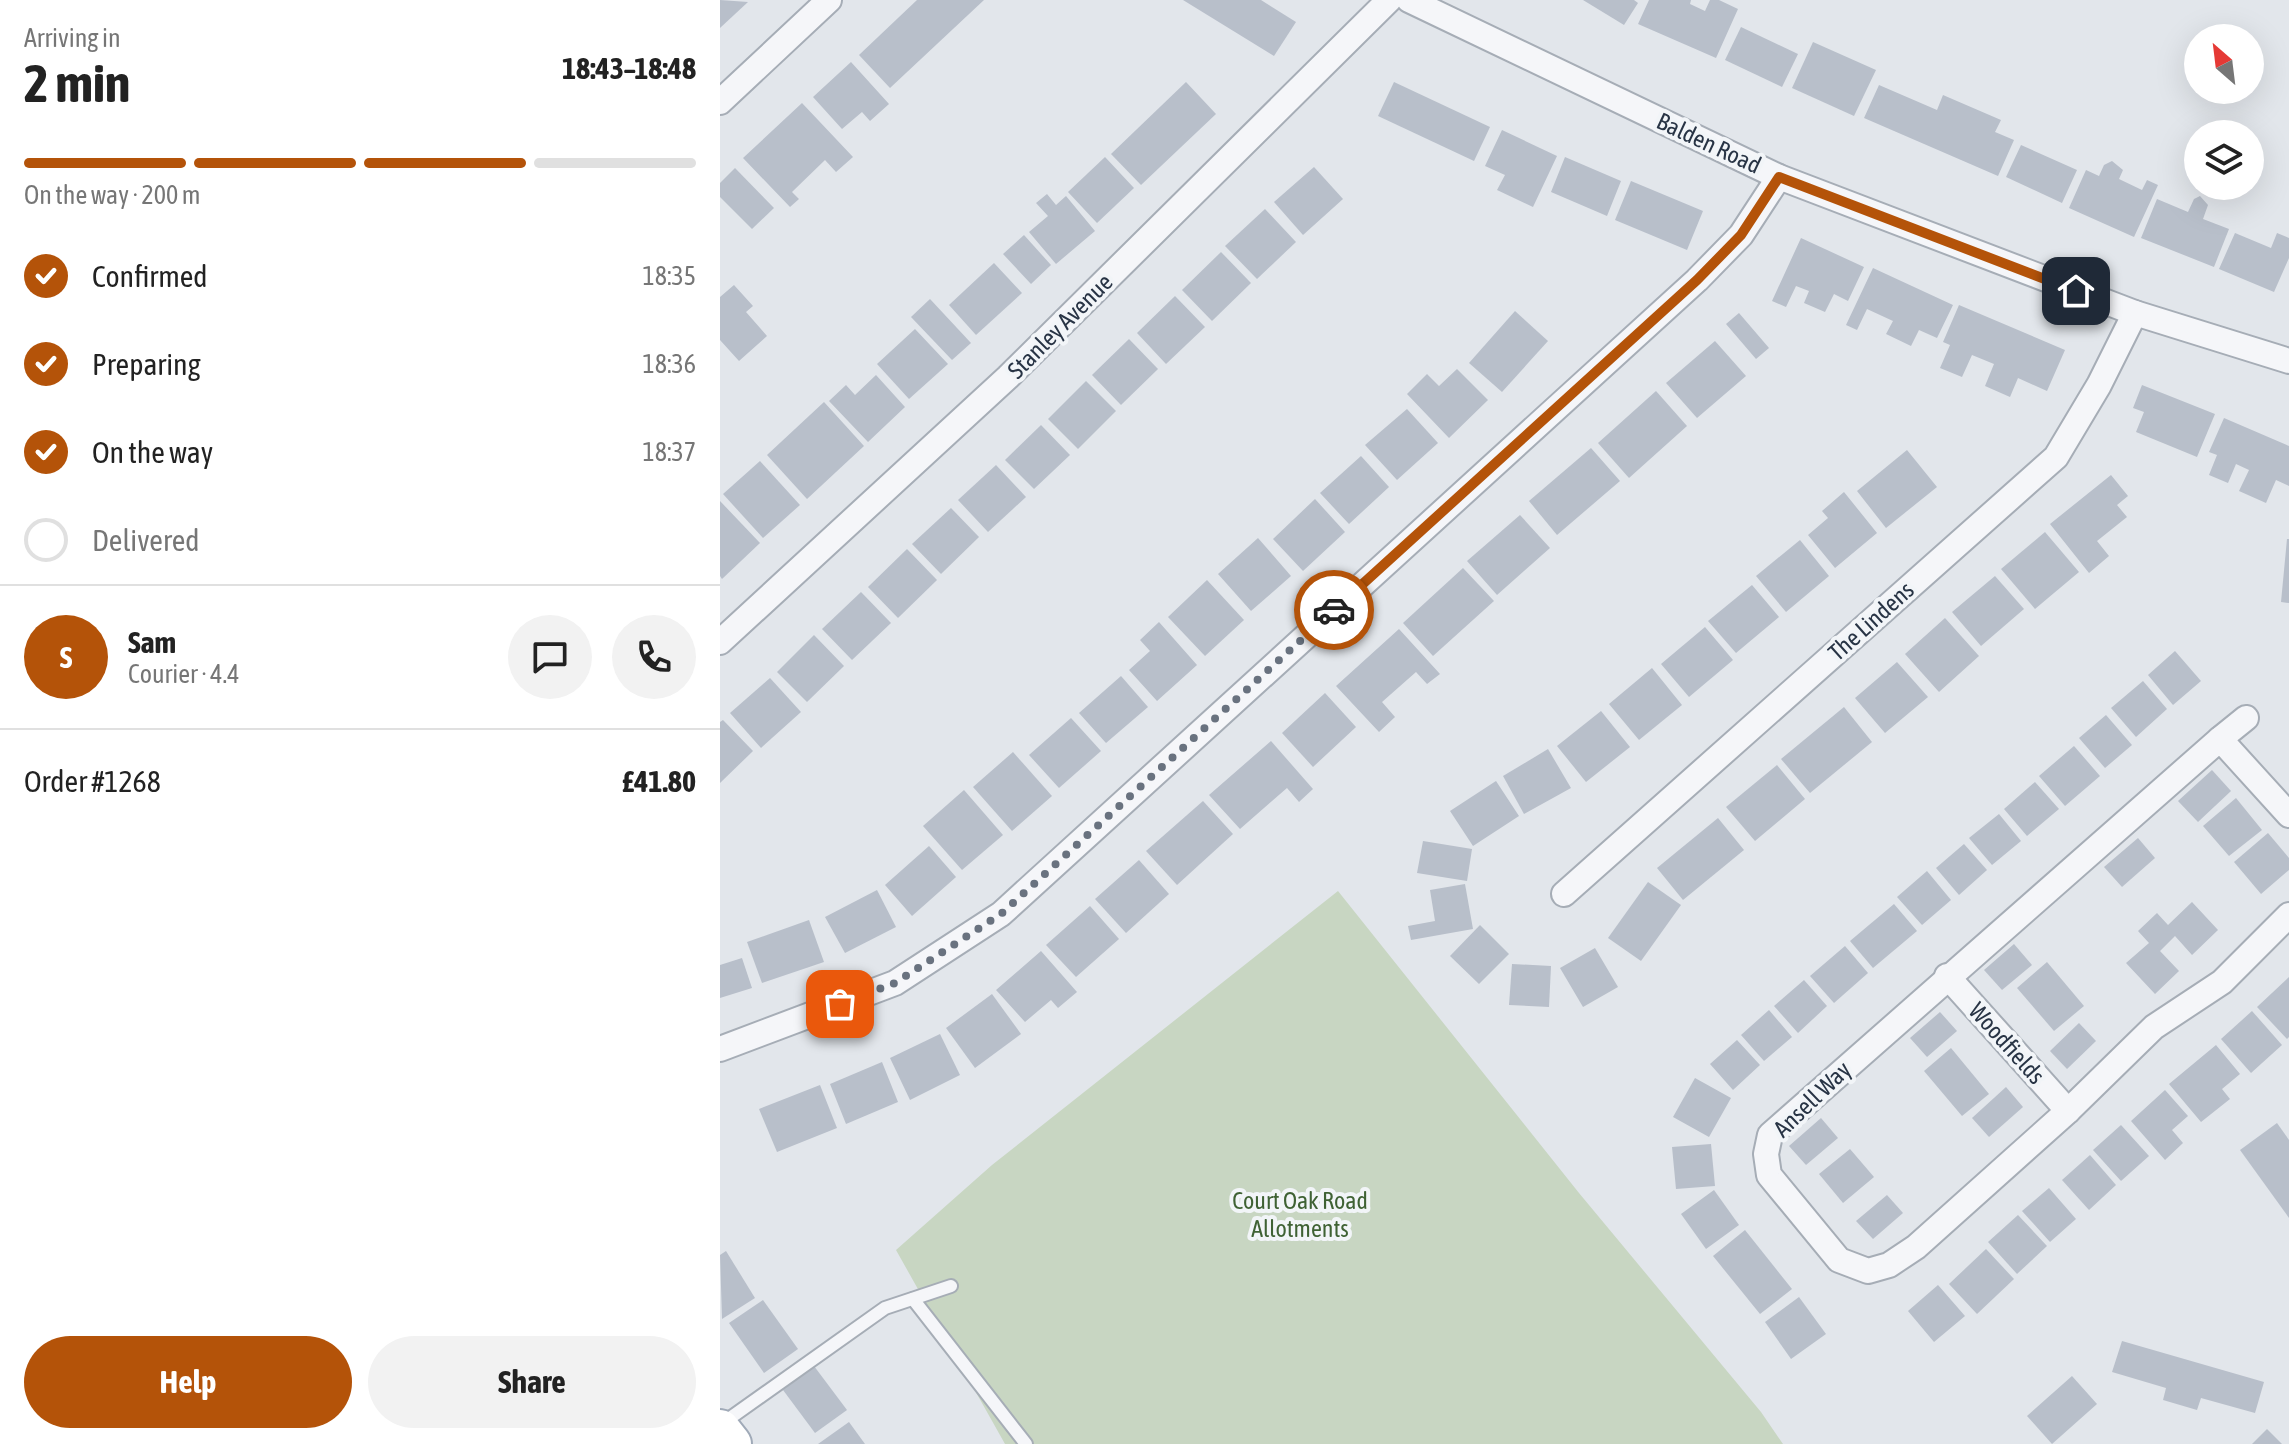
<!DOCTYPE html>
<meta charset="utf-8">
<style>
body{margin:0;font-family:"Asap Condensed",sans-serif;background:#f2f2f2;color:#222;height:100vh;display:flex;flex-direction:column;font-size:30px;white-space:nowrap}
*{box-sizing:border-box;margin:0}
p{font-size:26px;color:#767676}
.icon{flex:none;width:44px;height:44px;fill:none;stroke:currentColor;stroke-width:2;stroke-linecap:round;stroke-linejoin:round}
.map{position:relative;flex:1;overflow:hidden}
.drawer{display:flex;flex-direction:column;background:#fff;width:720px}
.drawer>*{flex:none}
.needle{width:52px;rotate:332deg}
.tools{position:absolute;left:1464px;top:24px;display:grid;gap:16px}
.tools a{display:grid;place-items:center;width:80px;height:80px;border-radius:50%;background:#fff;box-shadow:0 8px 32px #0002;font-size:40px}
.pin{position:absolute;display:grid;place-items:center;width:68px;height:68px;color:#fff;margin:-34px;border-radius:16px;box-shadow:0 4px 12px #0006}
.courier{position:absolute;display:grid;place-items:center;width:80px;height:80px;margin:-40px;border:6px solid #b45309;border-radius:50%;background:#fff;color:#222;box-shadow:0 2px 10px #0007}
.summary em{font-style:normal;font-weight:700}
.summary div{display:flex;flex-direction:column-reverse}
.summary{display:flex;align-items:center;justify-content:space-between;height:136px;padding:0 24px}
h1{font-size:52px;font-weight:700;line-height:60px}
.bar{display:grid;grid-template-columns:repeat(4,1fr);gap:12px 8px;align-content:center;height:96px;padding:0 24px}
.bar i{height:10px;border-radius:6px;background:#e0e0e0}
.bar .selected{background:#b45309}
.bar p{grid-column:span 4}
.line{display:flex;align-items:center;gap:20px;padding:0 24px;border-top:2px solid #e0e0e0}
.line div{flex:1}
.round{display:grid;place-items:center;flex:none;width:84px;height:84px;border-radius:42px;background:#f2f2f2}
ol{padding:0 24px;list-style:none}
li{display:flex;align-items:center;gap:24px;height:88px}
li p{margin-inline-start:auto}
li .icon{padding:8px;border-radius:50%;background:#b45309;color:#fff;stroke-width:4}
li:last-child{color:#767676}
li i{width:44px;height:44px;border:4px solid #e0e0e0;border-radius:50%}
.action{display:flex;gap:16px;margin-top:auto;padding:16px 24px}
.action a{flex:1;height:92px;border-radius:48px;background:#b45309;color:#fff;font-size:32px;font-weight:700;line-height:92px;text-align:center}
.action a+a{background:#f2f2f2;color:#222}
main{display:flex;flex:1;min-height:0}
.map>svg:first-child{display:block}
.green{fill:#c8d6c2}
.building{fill:#b8bfca}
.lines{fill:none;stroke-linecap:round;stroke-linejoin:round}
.service-casing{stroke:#a6adb6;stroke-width:16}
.minor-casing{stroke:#a6adb6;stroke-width:28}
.primary-casing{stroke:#a0aab8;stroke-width:44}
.service{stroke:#f5f6f9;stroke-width:12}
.minor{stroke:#f5f6f9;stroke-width:24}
.primary{stroke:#fff;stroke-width:40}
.done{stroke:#69727f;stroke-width:8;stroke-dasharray:0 14.4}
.route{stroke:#b45309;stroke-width:10}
.labels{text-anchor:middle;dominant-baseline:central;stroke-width:8;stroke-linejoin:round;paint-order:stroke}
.street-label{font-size:24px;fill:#283445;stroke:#f2f5f8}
.park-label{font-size:24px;fill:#3f6234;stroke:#f2f5f8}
</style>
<main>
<section class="drawer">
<div class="summary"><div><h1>2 min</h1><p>Arriving in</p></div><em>18:43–18:48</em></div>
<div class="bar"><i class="selected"></i><i class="selected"></i><i class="selected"></i><i></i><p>On the way · 200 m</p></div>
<ol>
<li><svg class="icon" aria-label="check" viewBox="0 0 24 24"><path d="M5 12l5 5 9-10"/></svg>Confirmed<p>18:35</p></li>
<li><svg class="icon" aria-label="check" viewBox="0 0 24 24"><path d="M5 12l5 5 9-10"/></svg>Preparing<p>18:36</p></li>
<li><svg class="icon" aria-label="check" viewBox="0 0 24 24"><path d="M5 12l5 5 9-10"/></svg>On the way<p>18:37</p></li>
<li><i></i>Delivered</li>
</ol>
<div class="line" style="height:144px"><b class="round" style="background:#b45309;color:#fff">S</b><div><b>Sam</b><p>Courier · 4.4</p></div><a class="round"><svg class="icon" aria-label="chat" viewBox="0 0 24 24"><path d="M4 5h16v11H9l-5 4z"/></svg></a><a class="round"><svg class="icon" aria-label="phone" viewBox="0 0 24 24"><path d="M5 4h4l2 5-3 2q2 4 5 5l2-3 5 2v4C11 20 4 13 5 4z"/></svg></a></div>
<div class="line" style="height:104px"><div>Order #1268</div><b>£41.80</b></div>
<div class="action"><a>Help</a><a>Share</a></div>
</section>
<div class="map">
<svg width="1569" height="1444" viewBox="0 0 1569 1444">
<rect width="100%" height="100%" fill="#e2e6eb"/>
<!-- green -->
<path class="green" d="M618 891 859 1193 1041 1412 1063 1444H285L176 1250 272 1165Z"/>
<!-- building -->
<g class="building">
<path d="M0 0 28 2 0 28Z"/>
<path d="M197 0H264L170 88 139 55Z"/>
<path d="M463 0H541L576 22 554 56Z"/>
<path d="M863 0H914L918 3 904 25Z"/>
<path d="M929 0H971L970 4 985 11 990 0H999L1018 9 996 58 918 24Z"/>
<path d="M1021 27 1078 54 1062 87 1005 60Z"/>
<path d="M1093 42 1156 70 1134 116 1072 88Z"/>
<path d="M131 62 169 104 150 121 142 112 122 129 93 97Z"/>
<path d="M466 82 496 114 421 185 391 154Z"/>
<path d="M674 82 770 127 754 161 658 116Z"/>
<path d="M1159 85 1217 110 1223 95 1281 120 1275 132 1294 140 1278 176 1144 118Z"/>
<path d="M82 103 133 157 116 172 105 160 72 192 79 199 70 207 23 158Z"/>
<path d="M782 130 837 156 813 207 777 190 785 175 765 166Z"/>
<path d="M1301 145 1357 170 1342 203 1286 177Z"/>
<path d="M385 157 414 188 377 223 348 192Z"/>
<path d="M845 157 901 181 887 216 831 192Z"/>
<path d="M1392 161 1403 170 1399 179 1422 190 1427 180 1438 185 1414 237 1349 208 1366 170 1379 176 1384 165Z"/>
<path d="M594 167 623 199 583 235 554 202Z"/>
<path d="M15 168 54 208 32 229 0 197V183Z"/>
<path d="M911 181 983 211 967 250 895 220Z"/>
<path d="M327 194 336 205 346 196 375 231 336 264 309 232 328 216 316 203Z"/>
<path d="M1480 196 1488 205 1483 219 1509 229 1494 267 1421 238 1437 199 1468 212 1474 199Z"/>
<path d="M545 209 576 242 537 279 505 246Z"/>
<path d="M1515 233 1551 248 1557 233 1569 238V258L1554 292 1499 269Z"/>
<path d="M304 235 331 265 311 284 283 254Z"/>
<path d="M1081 238 1144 267 1128 301 1114 294 1105 312 1084 303 1089 291 1076 286 1066 307 1052 301Z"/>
<path d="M501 252 531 283 492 321 462 290Z"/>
<path d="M274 263 302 293 256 335 229 305Z"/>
<path d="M1153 268 1233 305 1217 338 1199 330 1191 346 1166 334 1173 321 1147 309 1137 330 1126 325Z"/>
<path d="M14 285 33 306 26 312 47 336 19 361 0 340V297Z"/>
<path d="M455 296 485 327 446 364 417 333Z"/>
<path d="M210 299 251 343 232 360 191 317Z"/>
<path d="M1239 305 1345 350 1327 391 1298 378 1290 397 1265 386 1274 364 1252 355 1242 377 1220 368 1230 345 1223 342Z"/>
<path d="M795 311 828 341 782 392 749 363Z"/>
<path d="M1019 313 1049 348 1036 359 1006 324Z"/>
<path d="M195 329 228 364 189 399 157 364Z"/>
<path d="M409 339 438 369 401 405 372 375Z"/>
<path d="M995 341 1026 376 977 418 946 383Z"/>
<path d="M737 369 768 400 729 438 687 394 707 374 719 386Z"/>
<path d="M156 375 185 407 148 442 109 401 126 385 135 395Z"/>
<path d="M366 381 396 411 358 449 328 419Z"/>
<path d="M1422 385 1495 414 1477 457 1416 432 1424 412 1413 408Z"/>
<path d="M936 391 967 426 909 478 878 443Z"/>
<path d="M104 402 144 446 87 499 47 455Z"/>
<path d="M687 409 718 443 677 480 645 445Z"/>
<path d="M1504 418 1569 446V486L1556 480 1546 503 1519 491 1529 470 1516 464 1508 483 1489 475 1497 455 1489 452Z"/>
<path d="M321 425 350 455 314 489 285 460Z"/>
<path d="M871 448 900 481 837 535 809 501Z"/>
<path d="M1187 450 1217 487 1166 528 1137 491Z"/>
<path d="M641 456 669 487 629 524 600 493Z"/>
<path d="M40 461 80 505 43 538 3 494Z"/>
<path d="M276 465 306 497 268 532 238 500Z"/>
<path d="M1391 475 1408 496 1397 505 1407 517 1377 541 1389 556 1369 573 1330 524Z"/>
<path d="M1124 492 1157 533 1115 568 1088 535 1108 518 1102 511Z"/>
<path d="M595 499 625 532 583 571 553 539Z"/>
<path d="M0 501 40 543 2 579 0 576Z"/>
<path d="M231 508 259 537 221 574 192 544Z"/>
<path d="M800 515 830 548 777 595 747 561Z"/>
<path d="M1325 532 1359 572 1315 609 1281 569Z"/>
<path d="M538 538 571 576 531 611 498 574Z"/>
<path d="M1567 539H1569V603L1561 602Z"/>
<path d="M1080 540 1109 576 1066 612 1036 576Z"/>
<path d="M187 549 217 580 178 618 148 587Z"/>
<path d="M743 568 774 601 713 656 683 623Z"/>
<path d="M1275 576 1304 609 1261 646 1232 612Z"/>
<path d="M487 580 524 620 485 656 448 617Z"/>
<path d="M1032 585 1059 617 1016 653 988 621Z"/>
<path d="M141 592 171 623 132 660 102 629Z"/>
<path d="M1225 618 1259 656 1219 692 1185 654Z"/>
<path d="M439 622 477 665 437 701 409 670 430 651 420 640Z"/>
<path d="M985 627 1013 660 969 697 941 664Z"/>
<path d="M679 629 720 674 707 684 696 672 662 702 675 717 659 732 616 686Z"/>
<path d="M94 635 124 666 87 702 57 672Z"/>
<path d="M1455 651 1481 681 1453 705 1428 675Z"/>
<path d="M1177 662 1208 697 1165 733 1135 698Z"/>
<path d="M932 668 962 705 919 740 889 704Z"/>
<path d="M401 676 428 707 386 743 359 713Z"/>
<path d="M50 678 81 712 41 748 10 713Z"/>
<path d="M1423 681 1447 709 1416 737 1391 708Z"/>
<path d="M605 693 636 727 593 767 562 733Z"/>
<path d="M1124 707 1152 742 1090 793 1061 759Z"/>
<path d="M881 711 910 747 866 782 837 746Z"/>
<path d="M1386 715 1412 745 1385 768 1359 738Z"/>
<path d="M351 718 381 751 339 788 309 755Z"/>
<path d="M3 720 33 751 0 783V722Z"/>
<path d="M551 741 593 789 579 802 567 788 520 829 489 795Z"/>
<path d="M1354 746 1380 776 1345 806 1319 776Z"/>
<path d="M828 749 851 788 804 814 783 776Z"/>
<path d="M293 752 332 796 292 831 253 787Z"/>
<path d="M1057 765 1085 799 1035 841 1006 807Z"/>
<path d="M1492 770 1511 791 1478 822 1458 801Z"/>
<path d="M776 781 799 816 753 846 730 811Z"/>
<path d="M1315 782 1339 809 1307 836 1284 809Z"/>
<path d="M244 790 283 835 242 870 203 826Z"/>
<path d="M1516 798 1542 830 1509 856 1483 826Z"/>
<path d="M483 801 513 834 457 885 426 851Z"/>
<path d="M1279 814 1301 841 1272 865 1249 838Z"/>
<path d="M998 818 1024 850 963 900 937 868Z"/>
<path d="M1548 833 1569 858V870L1541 894 1514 862Z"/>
<path d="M1418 838 1435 858 1402 887 1384 867Z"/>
<path d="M703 841 752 849 747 881 697 873Z"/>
<path d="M1244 844 1267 870 1239 895 1216 868Z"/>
<path d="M209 846 236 877 192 916 165 885Z"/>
<path d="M419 860 449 894 406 933 375 899Z"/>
<path d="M1207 871 1231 900 1202 925 1177 897Z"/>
<path d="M928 882 961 905 921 961 888 938Z"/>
<path d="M745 884 753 929 691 940 688 926 715 921 710 890Z"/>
<path d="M157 890 176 927 125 953 105 917Z"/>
<path d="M1472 902 1498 930 1472 955 1455 936 1440 951 1459 971 1435 994 1406 963 1429 943 1418 931 1437 913 1448 925Z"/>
<path d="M1174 904 1197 931 1153 968 1130 941Z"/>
<path d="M370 906 399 939 356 977 326 945Z"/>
<path d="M89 920 104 962 42 983 27 942Z"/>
<path d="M760 925 789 954 759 984 730 956Z"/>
<path d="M1294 944 1312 965 1282 990 1264 970Z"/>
<path d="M1125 946 1148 973 1114 1003 1090 976Z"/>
<path d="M875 948 898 987 863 1007 840 968Z"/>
<path d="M321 951 357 992 338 1008 331 1000 305 1022 276 990Z"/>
<path d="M22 958 32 988 0 998V965Z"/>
<path d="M1327 962 1364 1006 1334 1031 1297 988Z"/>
<path d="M792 964 831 966 829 1007 789 1005Z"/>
<path d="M1569 977V1037L1567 1039 1537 1007Z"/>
<path d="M1084 980 1107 1006 1078 1033 1054 1006Z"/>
<path d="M272 994 301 1034 255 1068 226 1028Z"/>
<path d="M1049 1010 1072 1037 1044 1061 1021 1035Z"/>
<path d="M1532 1011 1562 1045 1531 1073 1501 1039Z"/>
<path d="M1220 1012 1237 1031 1207 1057 1190 1038Z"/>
<path d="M1359 1023 1376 1041 1347 1069 1330 1051Z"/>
<path d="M220 1034 240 1075 190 1100 170 1058Z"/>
<path d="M1017 1040 1040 1065 1013 1090 990 1064Z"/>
<path d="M1496 1045 1520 1074 1502 1089 1510 1099 1481 1122 1449 1084Z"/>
<path d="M1231 1048 1269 1094 1242 1116 1204 1071Z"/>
<path d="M162 1062 178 1102 126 1124 110 1084Z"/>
<path d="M975 1078 1011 1098 989 1137 953 1117Z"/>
<path d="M100 1085 117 1128 57 1152 39 1109Z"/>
<path d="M1286 1087 1303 1107 1269 1137 1252 1118Z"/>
<path d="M1445 1090 1468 1116 1452 1130 1463 1143 1445 1160 1411 1121Z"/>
<path d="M1101 1118 1118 1138 1086 1165 1069 1146Z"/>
<path d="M1557 1123 1569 1140V1218L1520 1150Z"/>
<path d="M1401 1125 1429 1156 1401 1181 1373 1150Z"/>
<path d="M991 1144 995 1186 956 1189 952 1147Z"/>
<path d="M1130 1149 1154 1177 1123 1203 1099 1174Z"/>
<path d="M1370 1155 1396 1185 1369 1210 1342 1180Z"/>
<path d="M1329 1188 1356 1219 1330 1242 1302 1211Z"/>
<path d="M994 1190 1019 1225 986 1249 961 1214Z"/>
<path d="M1167 1195 1183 1213 1153 1239 1136 1221Z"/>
<path d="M1298 1215 1327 1246 1297 1274 1268 1242Z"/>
<path d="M1025 1230 1072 1289 1040 1314 993 1256Z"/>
<path d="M1266 1249 1294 1279 1257 1314 1229 1284Z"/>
<path d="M6 1251 35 1298 2 1319 0 1255Z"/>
<path d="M1218 1285 1245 1316 1214 1342 1188 1311Z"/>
<path d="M1079 1297 1106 1334 1071 1359 1045 1322Z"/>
<path d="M43 1300 78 1349 44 1373 9 1323Z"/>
<path d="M1402 1341 1544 1382 1535 1413 1481 1398 1477 1410 1443 1400 1446 1388 1392 1372Z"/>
<path d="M94 1366 127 1410 95 1433 63 1390Z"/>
<path d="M1352 1376 1377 1404 1332 1444 1307 1416Z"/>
<path d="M129 1422 145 1444H98Z"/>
<path d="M1547 1429 1562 1444H1532Z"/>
</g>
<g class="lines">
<defs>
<g id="service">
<path d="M193 1299 306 1444"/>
<path d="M3 1423 165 1308 231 1286"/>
</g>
<g id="minor">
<path d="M689 0 1059 177 1415 313 1569 361"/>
<path d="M0 102 109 0"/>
<path d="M0 642 288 377 669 0"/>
<path d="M1500 739 1526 718"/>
<path d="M1569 815 1500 739 1050 1135 1046 1154 1049 1175 1119 1260 1148 1271 1169 1265 1196 1247 1348 1111 1434 1027 1502 982 1569 915"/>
<path d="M844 894 1336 457 1379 385 1415 313"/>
<path d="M1227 976 1348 1111"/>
<path d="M0 1049 175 983 281 914 977 280 1021 235 1059 177"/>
</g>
<path id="primary" d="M0 1430 11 1444"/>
</defs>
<!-- service casing -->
<use href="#service" class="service-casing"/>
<!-- minor casing -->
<use href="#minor" class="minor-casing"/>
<!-- primary casing -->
<use href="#primary" class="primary-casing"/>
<!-- service -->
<use href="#service" class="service"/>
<!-- minor -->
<use href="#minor" class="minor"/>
<!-- primary -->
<use href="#primary" class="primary"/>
</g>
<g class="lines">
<!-- done -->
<path class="done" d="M120 1004 175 983 281 914 614 610"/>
<!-- route -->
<path class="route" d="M614 610 977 280 1021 235 1059 177 1356 291"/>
</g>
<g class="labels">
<!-- street labels -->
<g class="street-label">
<text transform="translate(989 143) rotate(25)">Balden Road</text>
<text transform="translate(340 326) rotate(-45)">Stanley Avenue</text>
<text transform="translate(1151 621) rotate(-42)">The Lindens</text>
<text transform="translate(1287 1043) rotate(48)">Woodfields</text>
<text transform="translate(1092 1099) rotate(-44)">Ansell Way</text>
</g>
<!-- park labels -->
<g class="park-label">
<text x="580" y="1200">Court Oak Road<tspan x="580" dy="28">Allotments</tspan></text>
</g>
</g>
</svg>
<div class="tools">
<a><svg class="needle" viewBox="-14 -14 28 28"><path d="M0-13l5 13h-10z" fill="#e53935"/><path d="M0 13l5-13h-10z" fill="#767676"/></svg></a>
<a><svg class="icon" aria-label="layers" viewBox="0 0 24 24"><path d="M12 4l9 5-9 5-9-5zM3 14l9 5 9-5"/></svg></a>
</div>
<div class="pin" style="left:120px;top:1004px;background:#ea580c"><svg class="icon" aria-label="bag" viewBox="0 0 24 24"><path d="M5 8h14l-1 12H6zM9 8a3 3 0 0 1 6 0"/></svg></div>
<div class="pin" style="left:1356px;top:291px;background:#1f2937"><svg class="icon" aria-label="home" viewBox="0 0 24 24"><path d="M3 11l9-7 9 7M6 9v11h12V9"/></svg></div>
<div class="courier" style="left:614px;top:610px"><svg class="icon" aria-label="car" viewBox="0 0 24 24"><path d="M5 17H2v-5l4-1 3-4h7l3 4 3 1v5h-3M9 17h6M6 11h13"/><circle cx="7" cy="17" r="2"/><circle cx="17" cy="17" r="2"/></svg></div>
</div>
</main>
